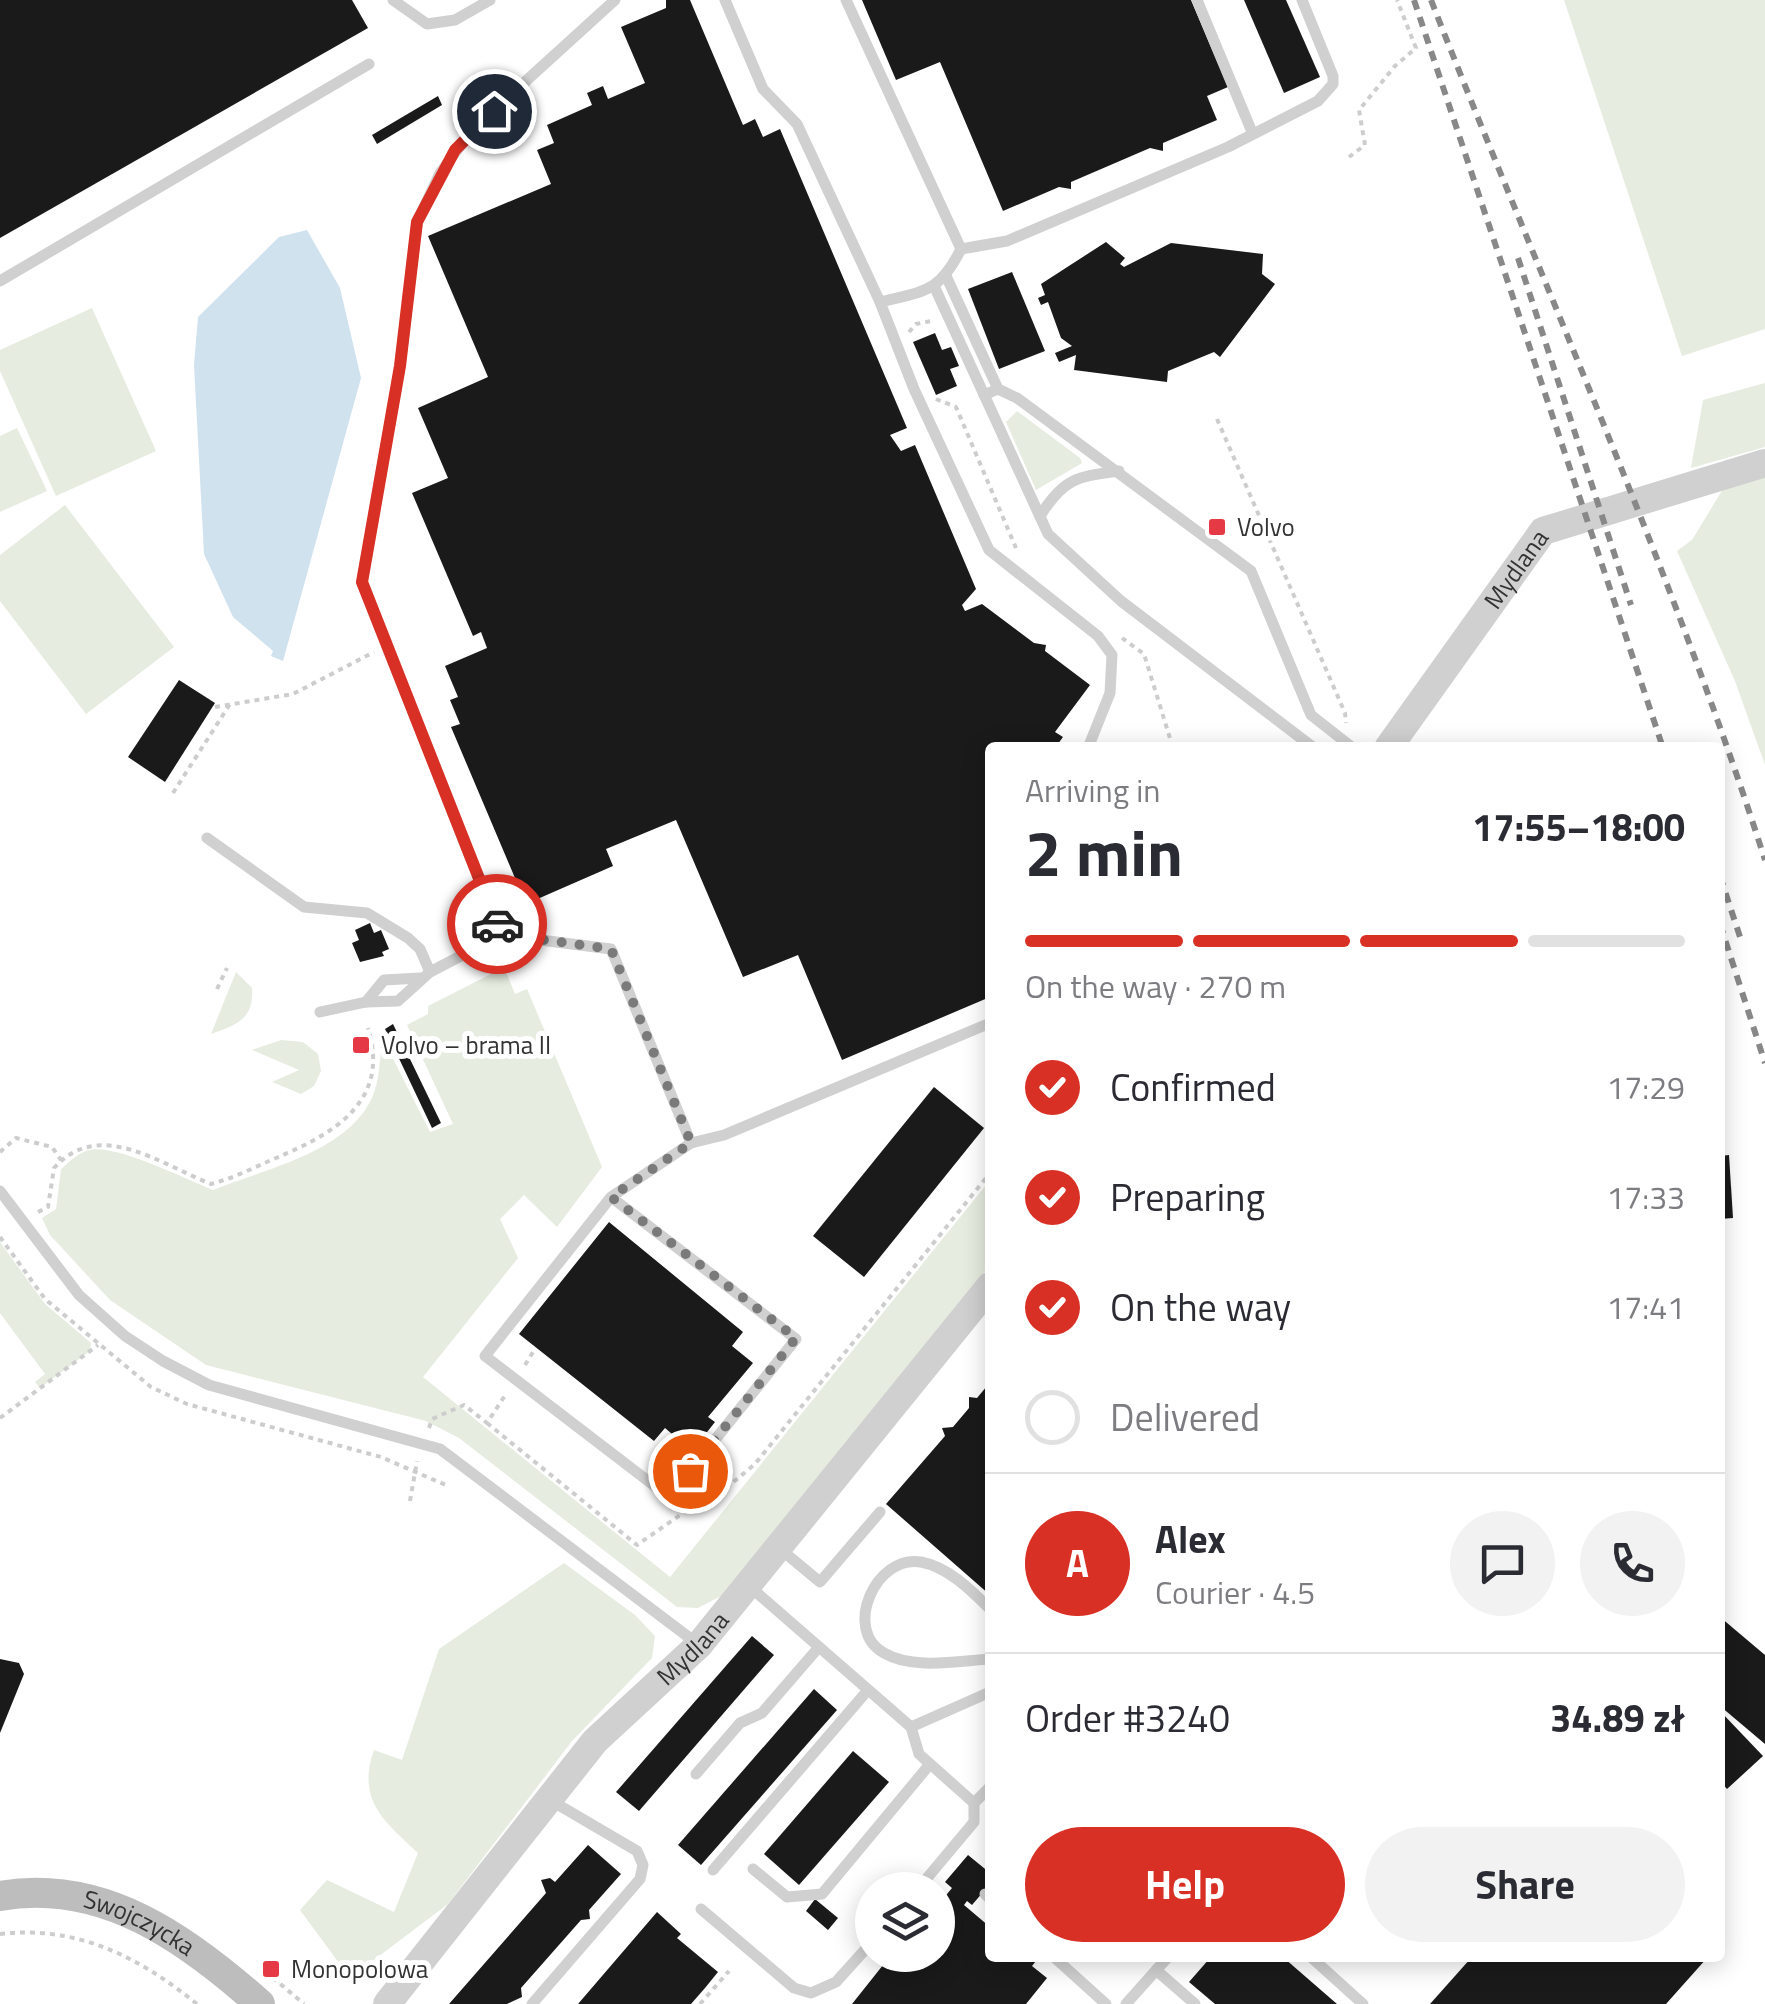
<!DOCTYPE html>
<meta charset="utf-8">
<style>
body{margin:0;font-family:"Titillium Web",sans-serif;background:#f2f2f3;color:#2b2b33;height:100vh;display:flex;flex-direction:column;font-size:38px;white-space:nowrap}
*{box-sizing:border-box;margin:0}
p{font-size:32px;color:#7c7c81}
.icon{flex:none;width:55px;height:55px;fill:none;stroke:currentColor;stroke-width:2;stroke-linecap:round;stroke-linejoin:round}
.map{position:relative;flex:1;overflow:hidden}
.panel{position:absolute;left:985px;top:742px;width:740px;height:1220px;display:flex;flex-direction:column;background:#fff;border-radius:10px;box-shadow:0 5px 25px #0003}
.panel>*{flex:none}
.tools{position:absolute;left:855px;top:1872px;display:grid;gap:20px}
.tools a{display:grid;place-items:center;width:100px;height:100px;border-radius:50%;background:#fff;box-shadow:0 5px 25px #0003;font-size:50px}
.pin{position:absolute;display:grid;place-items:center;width:85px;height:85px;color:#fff;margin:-42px;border:5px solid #fff;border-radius:50%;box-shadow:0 2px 10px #0007}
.courier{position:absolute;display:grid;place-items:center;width:100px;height:100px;margin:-50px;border:8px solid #d93025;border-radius:50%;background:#fff;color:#222;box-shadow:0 2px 12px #0007}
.overview em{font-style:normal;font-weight:700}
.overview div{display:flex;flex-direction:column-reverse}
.overview{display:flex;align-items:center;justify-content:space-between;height:170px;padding:0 40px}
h1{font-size:65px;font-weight:700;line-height:75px}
.bar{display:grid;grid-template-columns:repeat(4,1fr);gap:15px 10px;align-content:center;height:120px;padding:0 40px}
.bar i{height:12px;border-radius:8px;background:#e1e1e2}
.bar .on{background:#d93025}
.bar p{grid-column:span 4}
.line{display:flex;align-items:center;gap:25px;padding:0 40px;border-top:2px solid #e1e1e2}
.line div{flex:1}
.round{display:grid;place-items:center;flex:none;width:105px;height:105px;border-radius:52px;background:#f2f2f3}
ol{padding:0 40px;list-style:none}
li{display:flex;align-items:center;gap:30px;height:110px}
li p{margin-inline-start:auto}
li .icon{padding:10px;border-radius:50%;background:#d93025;color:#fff;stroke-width:4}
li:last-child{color:#7c7c81}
li i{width:55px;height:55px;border:5px solid #e1e1e2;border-radius:50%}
.action{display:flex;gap:20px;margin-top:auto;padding:20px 40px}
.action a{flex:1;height:115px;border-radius:60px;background:#d93025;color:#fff;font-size:40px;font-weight:700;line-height:115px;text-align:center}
.action a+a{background:#f2f2f3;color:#2b2b33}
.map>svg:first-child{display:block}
.green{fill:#e6ecdf}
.water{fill:#cfe2ee}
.building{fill:#1a1a1a}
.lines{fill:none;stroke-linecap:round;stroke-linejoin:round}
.path{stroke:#cdcdcd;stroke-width:4;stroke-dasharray:5 5;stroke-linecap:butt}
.service{stroke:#d0d0d0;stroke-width:11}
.tertiary{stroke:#d0d0d0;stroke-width:28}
.secondary{stroke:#bdbdbd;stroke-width:30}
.rail{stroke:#888;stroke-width:6;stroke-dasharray:10 8;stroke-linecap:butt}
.done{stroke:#7a7a7a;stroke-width:10;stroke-dasharray:0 18}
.route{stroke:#d93025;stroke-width:12}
.poi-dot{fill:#e63946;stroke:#fff;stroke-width:4}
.labels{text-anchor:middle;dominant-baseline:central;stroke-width:10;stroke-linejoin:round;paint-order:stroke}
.poi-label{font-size:25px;fill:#333;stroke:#fff;text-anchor:start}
.street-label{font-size:25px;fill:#333;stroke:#fff}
</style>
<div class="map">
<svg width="1765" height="2004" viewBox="0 0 1765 2004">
<rect width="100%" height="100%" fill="#fff"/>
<!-- green -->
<g class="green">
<path d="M1564 0H1765V329L1682 356Z"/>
<path d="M92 308 156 451 56 496 0 371V350Z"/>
<path d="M1765 383V447L1691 468 1703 400Z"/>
<path d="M1017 411 1080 458 1082 463 1036 490 1006 422Z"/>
<path d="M17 428 47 491 0 512V436Z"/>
<path d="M1765 477V765L1735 681 1677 551 1692 540 1723 489Z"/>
<path d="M65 505 174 647 86 714 0 601V555Z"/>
<path d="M497 971 506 972 515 994 527 989 602 1167 557 1227 524 1195 500 1219 518 1258 423 1377 670 1577 990 1180V1265L723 1595 698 1608 677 1607 459 1438 426 1421 206 1365 110 1300 50 1235 42 1218 56 1209 61 1169C68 1163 77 1154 86 1151 112 1141 186 1180 213 1190 264 1169 346 1153 372 1098 380 1080 380 1057 382 1037L430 1132 453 1124 407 1025 428 1014V1006Z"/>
<path d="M236 972 252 988C254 1019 237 1025 211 1034Z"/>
<path d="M281 1040 303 1042 318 1054 321 1071 314 1086 301 1094 272 1082 299 1070 252 1050Z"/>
<path d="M0 1242 45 1304 91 1343 90 1351 40 1388 35 1382 45 1374 0 1313Z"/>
<path d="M564 1563 635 1615 655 1636 652 1658 572 1741 448 1904 350 1978 300 1910 327 1880 394 1912 418 1853C385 1822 356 1800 374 1750L402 1760 439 1649Z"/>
</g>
<!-- water -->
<path class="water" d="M307 230 340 288 361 378 283 661 271 656 273 651 233 617 204 554 194 365 198 317 279 237Z"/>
<!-- building -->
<g class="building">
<path d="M0 0H352L368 28 0 238Z"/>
<path d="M666 0H690L743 125 755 119 763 137 780 129 907 428 890 435 901 451 915 445 976 589 962 605 965 611 982 604 1034 643 1046 645 1045 651 1090 685 1055 732 1063 737 1055 748H990V997L842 1060 798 955 743 977 676 820 606 849 613 866 526 904 451 727 460 724 450 700 458 697 445 666 487 648 481 632 473 636 412 493 448 478 418 408 488 377 428 236 551 184 537 150 554 143 547 125 592 105 587 93 603 86 608 99 645 83 621 27 666 8Z"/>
<path d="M862 0H1191L1228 87 1207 96 1217 120 1163 143V151L1150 148 1071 182V189L1059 187 1003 211 940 62 896 80Z"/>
<path d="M1244 0H1286L1320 77 1284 93Z"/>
<path d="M438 96 442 105 377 144 372 135Z"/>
<path d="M1106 242 1125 258 1120 264 1124 267 1171 243 1263 254 1262 274 1275 284 1220 357 1214 352 1168 371 1167 382 1074 370 1076 355 1059 362 1055 353 1072 346 1061 338 1048 302 1041 305 1038 298 1045 295 1041 284Z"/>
<path d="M1012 272 1045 351 999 369 968 289Z"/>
<path d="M935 333 942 350 951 347 959 366 950 369 957 386 936 395 913 342Z"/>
<path d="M179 680 215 703 165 782 128 757Z"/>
<path d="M370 923 374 933 381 930 389 949 382 952 384 956 360 962 352 943 359 940 355 930Z"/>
<path d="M393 1024 441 1123 432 1128 385 1029Z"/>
<path d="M934 1087 984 1128 864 1277 813 1236Z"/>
<path d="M1729 1155 1733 1218 1720 1219V1156Z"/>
<path d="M609 1222 743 1332 732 1346 753 1363 708 1417 715 1422 700 1441 693 1436 685 1445 665 1428 654 1441 519 1334Z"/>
<path d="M987 1386 990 1389V1595L886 1504 945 1436 942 1428 953 1427 969 1408V1397L977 1398Z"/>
<path d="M1720 1617 1765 1655V1744L1720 1706Z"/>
<path d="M752 1636 774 1655 639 1811 616 1792Z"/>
<path d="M0 1659 19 1663 24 1674 0 1733Z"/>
<path d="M814 1689 837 1710 701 1865 678 1845Z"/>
<path d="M1720 1711 1763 1756 1727 1789 1720 1781Z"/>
<path d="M853 1751 889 1782 799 1885 764 1854Z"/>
<path d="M588 1845 621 1874 589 1910 590 1919 581 1920 521 1988 522 1997 507 2004H449L546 1893 541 1880 550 1878 555 1882Z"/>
<path d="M968 1855 990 1873V1884L972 1905 967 1901 964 1905 990 1927V1958H1033L1036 1961 1032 1966 1047 1978 1026 2004H852L891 1955H938V1905L952 1888 945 1882Z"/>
<path d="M815 1899 838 1918 828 1930 806 1911Z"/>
<path d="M657 1912 681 1934 677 1938 718 1972 705 1988 691 2004H578Z"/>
<path d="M1210 1958H1284L1337 2004H1215L1189 1982Z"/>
<path d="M1471 1958H1707L1666 2004H1430Z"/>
</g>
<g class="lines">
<!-- path -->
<g class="path">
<path d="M1349 157 1365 145 1359 110 1395 66 1416 48 1397 0"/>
<path d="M909 332 916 324 931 321"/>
<path d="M936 399 956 407 1016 548"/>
<path d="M1217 419 1345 713 1346 723"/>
<path d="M1122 638 1144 654 1173 748"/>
<path d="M215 707 293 694 374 652"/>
<path d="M173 793 230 704"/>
<path d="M217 989 227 968"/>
<path d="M0 1152 16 1138 52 1147 61 1160"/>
<path d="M38 1212 48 1207 54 1168C99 1118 158 1163 211 1184 234 1178 255 1167 276 1158 333 1134 391 1102 368 1028"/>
<path d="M0 1237 45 1299 151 1387 187 1404 381 1457 448 1486"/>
<path d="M525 1365 533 1352"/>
<path d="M0 1418 98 1345"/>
<path d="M487 1423 637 1545 696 1504 712 1500 755 1464 990 1173"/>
<path d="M429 1428 432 1419 464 1405 487 1423 506 1394"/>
<path d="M410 1501 417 1461"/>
<path d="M0 1934C77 1925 139 1957 197 2004"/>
<path d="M265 1971 304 2004"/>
<path d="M700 2004 729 1971"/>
</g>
<!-- service -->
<g class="service">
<path d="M393 0 427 24 455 20 490 0"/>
<path d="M725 0 763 89 797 124 880 302"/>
<path d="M846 0 961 249"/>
<path d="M1197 0 1252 132"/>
<path d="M961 249C939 293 925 291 880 302L914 389 989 550 1098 636 1112 655 1110 693 1088 748"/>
<path d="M961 249 1007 241 1228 147 1318 101 1333 84V76L1302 0"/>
<path d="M947 278 998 389"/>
<path d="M0 281 369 64"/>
<path d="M935 288 1048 534 1121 601 1314 748"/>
<path d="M984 395 998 389 1017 398 1251 571 1311 715 1353 748"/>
<path d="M1040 516C1064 478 1076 477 1119 471"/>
<path d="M207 838 304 907 367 913 408 938 420 949 430 972"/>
<path d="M501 935 362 582 400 366 417 222 440 173 473 129 615 0"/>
<path d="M366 1002 384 980 420 978"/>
<path d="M320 1012 366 1002 398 1001 430 972 501 935 611 949 691 1143 724 1135 990 1023"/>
<path d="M0 1191 79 1295 125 1336 163 1361 209 1385 440 1449 699 1645"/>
<path d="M611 1197 796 1339 669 1497 485 1356 611 1197 691 1143"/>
<path d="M779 1548 820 1582 880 1512"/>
<path d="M749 1586 911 1727 990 1692"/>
<path d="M990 1609C971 1590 948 1567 921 1562 876 1554 842 1630 884 1653 913 1670 957 1661 990 1659"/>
<path d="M911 1727 919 1754 974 1803 990 1787"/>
<path d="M696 1774 740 1723 762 1713 819 1647"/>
<path d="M753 1869 787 1897 822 1894 930 1764"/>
<path d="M713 1870 868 1690"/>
<path d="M917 1890 974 1822V1803"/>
<path d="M985 1894 990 1899"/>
<path d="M701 1909 794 1988 811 1993 836 1982 872 1942"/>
<path d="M1055 1958 1106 2004"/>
<path d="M1312 1958 1363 2004"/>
<path d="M1156 1970 1195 2004"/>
<path d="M532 2004 640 1879 643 1865 637 1851 550 1800"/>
<path d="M1126 2004 1167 1958"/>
</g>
<!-- tertiary -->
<g class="tertiary">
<path id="s1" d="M1388 748 1543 531 1765 463"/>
<path id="s2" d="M387 2004 595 1741 699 1645 990 1286"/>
</g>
<!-- secondary -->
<path class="secondary" id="s3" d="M0 1896C103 1878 187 1939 260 2004"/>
<!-- rail -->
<g class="rail">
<path d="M1414 0 1663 748"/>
<path d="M1431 0C1543 286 1671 567 1765 860"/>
<path d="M1518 258 1631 605"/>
<path d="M1720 876 1742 943"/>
<path d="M1720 924 1765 1063"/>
</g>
</g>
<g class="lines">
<!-- done -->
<path class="done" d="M497 924 501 934 611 949 691 1143 611 1197 796 1338 690 1471"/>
<!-- route -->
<path class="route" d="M494 111 455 150 417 222 400 366 362 582 497 924"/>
</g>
<!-- markers -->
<g class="poi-dot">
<rect x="1207" y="517" width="20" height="20" rx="5"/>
<rect x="351" y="1035" width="20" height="20" rx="5"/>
<rect x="261" y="1959" width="20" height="20" rx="5"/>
</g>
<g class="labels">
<!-- poi labels -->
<g class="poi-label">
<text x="1237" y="527">Volvo</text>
<text x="381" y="1045">Volvo – brama II</text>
<text x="291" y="1969">Monopolowa</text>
</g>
<!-- street labels -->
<g class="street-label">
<text stroke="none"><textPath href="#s1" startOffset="220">Mydlana</textPath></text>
<text stroke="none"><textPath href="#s2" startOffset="470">Mydlana</textPath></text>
<text stroke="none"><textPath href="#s3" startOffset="145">Swojczycka</textPath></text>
</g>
</g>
</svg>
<div class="tools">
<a><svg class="icon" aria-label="layers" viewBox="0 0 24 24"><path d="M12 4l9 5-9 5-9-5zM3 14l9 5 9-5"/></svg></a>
</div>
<div class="pin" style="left:690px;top:1471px;background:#ea580c"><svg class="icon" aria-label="bag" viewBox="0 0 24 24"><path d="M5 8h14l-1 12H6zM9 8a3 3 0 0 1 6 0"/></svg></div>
<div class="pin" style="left:494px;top:111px;background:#1f2937"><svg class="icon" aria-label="home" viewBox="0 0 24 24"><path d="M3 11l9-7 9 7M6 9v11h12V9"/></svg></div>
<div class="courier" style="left:497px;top:924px"><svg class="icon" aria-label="car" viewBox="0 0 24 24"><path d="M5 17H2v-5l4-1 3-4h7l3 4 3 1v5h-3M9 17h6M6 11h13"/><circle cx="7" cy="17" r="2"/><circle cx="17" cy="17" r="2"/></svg></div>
<section class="panel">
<div class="overview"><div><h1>2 min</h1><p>Arriving in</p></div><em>17:55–18:00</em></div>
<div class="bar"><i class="on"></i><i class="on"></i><i class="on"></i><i></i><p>On the way · 270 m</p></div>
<ol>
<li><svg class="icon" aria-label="check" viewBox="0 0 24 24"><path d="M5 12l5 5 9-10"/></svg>Confirmed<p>17:29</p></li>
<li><svg class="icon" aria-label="check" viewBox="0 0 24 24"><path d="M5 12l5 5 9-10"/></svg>Preparing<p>17:33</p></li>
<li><svg class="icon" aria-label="check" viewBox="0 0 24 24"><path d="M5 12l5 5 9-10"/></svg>On the way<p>17:41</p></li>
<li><i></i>Delivered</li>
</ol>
<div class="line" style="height:180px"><b class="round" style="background:#d93025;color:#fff">A</b><div><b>Alex</b><p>Courier · 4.5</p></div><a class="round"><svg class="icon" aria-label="chat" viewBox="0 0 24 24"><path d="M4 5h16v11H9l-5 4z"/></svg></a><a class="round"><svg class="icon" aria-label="phone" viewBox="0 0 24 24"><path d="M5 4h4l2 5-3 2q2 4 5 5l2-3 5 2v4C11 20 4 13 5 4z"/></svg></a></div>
<div class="line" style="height:130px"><div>Order #3240</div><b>34.89 zł</b></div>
<div class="action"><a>Help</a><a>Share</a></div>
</section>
</div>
